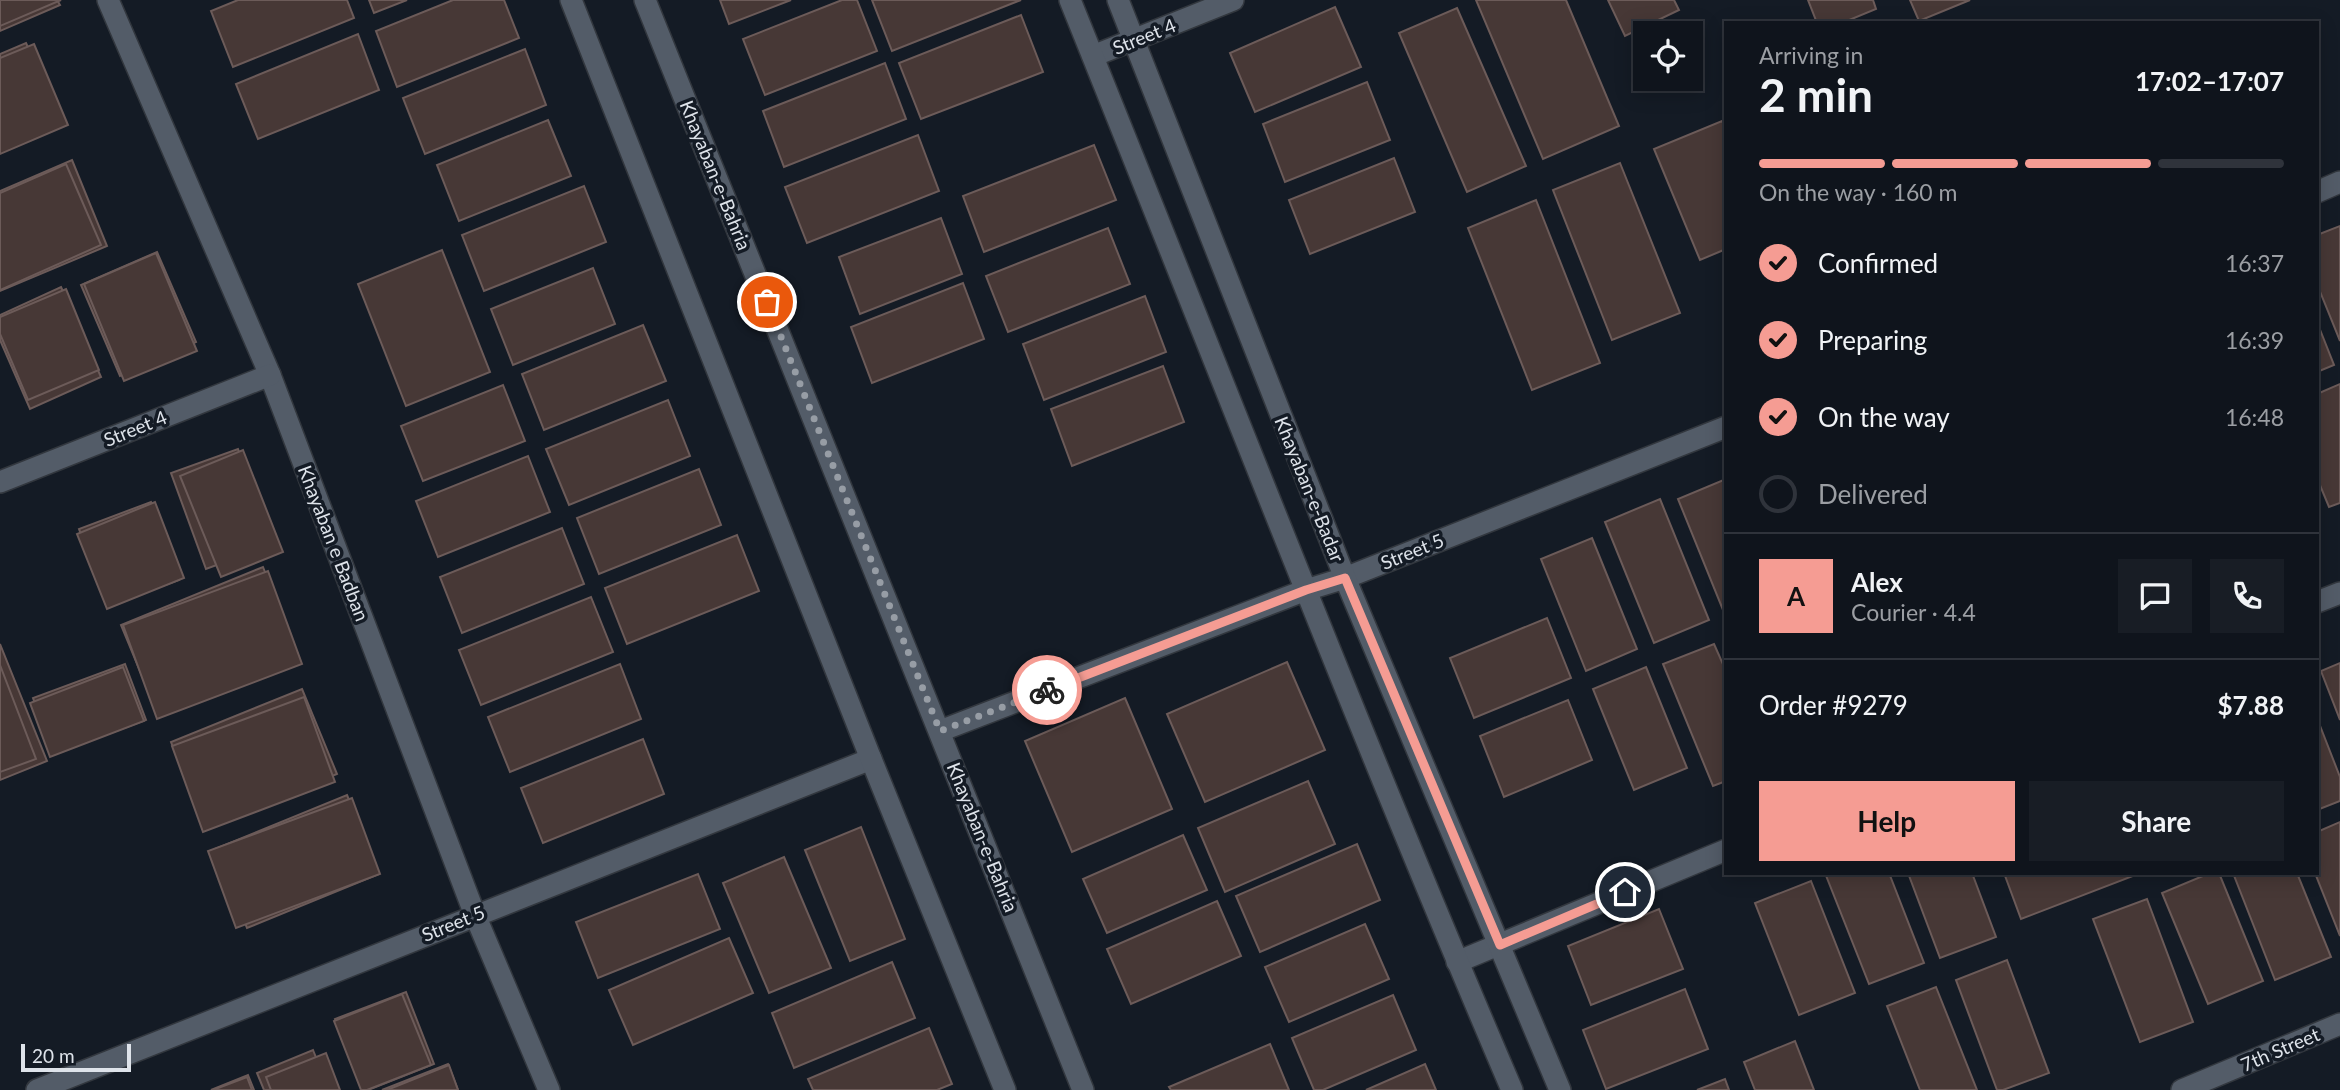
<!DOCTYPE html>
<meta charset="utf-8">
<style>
body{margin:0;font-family:Lato,sans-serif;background:#181d25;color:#f1f3f6;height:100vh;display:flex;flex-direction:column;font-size:26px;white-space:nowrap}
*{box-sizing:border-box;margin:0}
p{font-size:23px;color:#9b9ea3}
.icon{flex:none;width:38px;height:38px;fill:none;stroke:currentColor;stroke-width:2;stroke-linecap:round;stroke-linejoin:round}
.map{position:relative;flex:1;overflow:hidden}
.sheet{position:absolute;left:1724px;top:21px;width:595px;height:854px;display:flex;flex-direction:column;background:#0f141c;border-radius:0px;box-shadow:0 4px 18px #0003,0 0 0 2px #2f333b}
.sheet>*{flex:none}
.buttons{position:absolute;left:1633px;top:21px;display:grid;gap:14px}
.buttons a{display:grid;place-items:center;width:70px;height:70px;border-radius:0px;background:#0f141c;box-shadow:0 4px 18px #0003,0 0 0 2px #2f333b;font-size:35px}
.scale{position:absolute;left:21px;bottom:18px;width:110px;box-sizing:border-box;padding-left:7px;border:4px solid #dee3ea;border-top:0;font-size:19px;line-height:24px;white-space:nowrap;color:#dee3ea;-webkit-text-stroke:5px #141b25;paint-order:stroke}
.pin{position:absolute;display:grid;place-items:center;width:60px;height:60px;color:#fff;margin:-30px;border:4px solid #fff;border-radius:50%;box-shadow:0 2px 7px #0007}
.courier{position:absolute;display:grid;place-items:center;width:70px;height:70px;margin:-35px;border:5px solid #f59c93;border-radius:50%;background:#fff;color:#222;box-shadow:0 2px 9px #0007}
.head em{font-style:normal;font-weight:700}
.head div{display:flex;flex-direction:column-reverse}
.head{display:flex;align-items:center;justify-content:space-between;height:119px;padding:0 35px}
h1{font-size:46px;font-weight:700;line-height:52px}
.bar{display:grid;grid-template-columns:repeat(4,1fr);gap:10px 7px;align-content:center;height:84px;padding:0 35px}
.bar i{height:9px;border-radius:5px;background:#2f333b}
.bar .current{background:#f59c93}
.bar p{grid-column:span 4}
.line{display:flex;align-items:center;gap:18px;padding:0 35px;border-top:2px solid #2f333b}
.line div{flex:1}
.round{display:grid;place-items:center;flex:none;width:74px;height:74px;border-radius:0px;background:#181d25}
ol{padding:0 35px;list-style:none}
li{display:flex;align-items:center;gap:21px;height:77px}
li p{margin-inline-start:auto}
li .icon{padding:7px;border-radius:50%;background:#f59c93;color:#111;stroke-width:4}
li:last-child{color:#9b9ea3}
li i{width:38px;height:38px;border:4px solid #2f333b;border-radius:50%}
.action{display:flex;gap:14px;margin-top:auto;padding:14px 35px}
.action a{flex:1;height:80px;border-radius:0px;background:#f59c93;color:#111;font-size:28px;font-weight:700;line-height:80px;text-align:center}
.action a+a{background:#181d25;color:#f1f3f6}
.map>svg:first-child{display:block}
.building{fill:#473836;stroke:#6c5b59;stroke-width:2}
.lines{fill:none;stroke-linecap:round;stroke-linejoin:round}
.street-casing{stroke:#32373e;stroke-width:24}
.secondary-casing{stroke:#32373e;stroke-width:24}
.street{stroke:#535c68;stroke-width:21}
.secondary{stroke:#535c68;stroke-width:21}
.done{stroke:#979da5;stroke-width:7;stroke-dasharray:0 12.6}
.route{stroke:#f59c93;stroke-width:9}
.labels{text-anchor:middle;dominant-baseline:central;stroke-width:7;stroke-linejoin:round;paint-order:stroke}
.street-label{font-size:19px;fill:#dee3ea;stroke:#141b25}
</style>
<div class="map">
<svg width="2340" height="1090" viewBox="0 0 2340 1090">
<rect width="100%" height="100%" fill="#141b25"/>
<!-- building -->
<g class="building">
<path d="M0 0H57L60 5 0 31Z"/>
<path d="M0 0H61L0 26Z"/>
<path d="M238 0H347L354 18 233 67 211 11Z"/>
<path d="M369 0H407L374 13Z"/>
<path d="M453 0H504L519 38 397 87 376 31Z"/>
<path d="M720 0H791L729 24Z"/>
<path d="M842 0H857L877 51 765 95 743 39Z"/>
<path d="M872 0H1021L892 51Z"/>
<path d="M1476 0H1566L1619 126 1543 159Z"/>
<path d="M1608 0H1674L1679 10 1625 36Z"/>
<path d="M1808 0H1873L1876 9 1842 23H1817Z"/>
<path d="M1910 0H1970L1919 21Z"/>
<path d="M1335 7 1361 67 1255 112 1230 53Z"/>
<path d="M1457 8 1526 166 1467 192 1399 33Z"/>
<path d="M1021 15 1043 72 921 119 899 63Z"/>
<path d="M358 34 379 90 258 139 236 84Z"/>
<path d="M26 43 59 117 0 143V54Z"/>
<path d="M34 44 68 125 0 154V58Z"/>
<path d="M525 49 546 105 425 154 403 98Z"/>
<path d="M885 63 906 119 784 167 763 111Z"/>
<path d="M1367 82 1390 140 1285 182 1263 124Z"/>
<path d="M548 120 571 176 459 221 437 165Z"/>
<path d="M1722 121 1726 129V249L1700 260 1654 149Z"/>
<path d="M918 135 939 191 807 243 785 187Z"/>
<path d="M1094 145 1116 200 984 252 963 196Z"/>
<path d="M1394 158 1415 212 1310 254 1289 200Z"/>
<path d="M72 160 107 246 0 291V191Z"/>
<path d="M1620 163 1680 313 1612 340 1553 190Z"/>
<path d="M66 164 101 245 0 290V193Z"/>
<path d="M584 186 606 242 484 291 462 235Z"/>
<path d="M1536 200 1600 363 1532 390 1468 228Z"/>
<path d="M941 218 962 274 860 314 839 257Z"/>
<path d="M2340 226V341L2317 284V235Z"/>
<path d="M1108 228 1130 284 1008 332 986 276Z"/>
<path d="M442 250 490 372 406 406 358 284Z"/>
<path d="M157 252 196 342 120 376 81 285Z"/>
<path d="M156 253 197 351 124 381 84 284Z"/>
<path d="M593 268 615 324 513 365 491 309Z"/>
<path d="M963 283 984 339 872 383 851 327Z"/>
<path d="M61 287 101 377 30 409 0 340V315Z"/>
<path d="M66 289 99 370 28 400 0 334V317Z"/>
<path d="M1145 296 1166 352 1044 400 1023 344Z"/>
<path d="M2317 322 2334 365 2317 372Z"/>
<path d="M643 325 666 381 544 430 522 374Z"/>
<path d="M1163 366 1184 422 1072 466 1051 409Z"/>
<path d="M2340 384V503L2329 507 2317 478V394Z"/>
<path d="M503 385 525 441 423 481 401 426Z"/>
<path d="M668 400 690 456 569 505 546 449Z"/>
<path d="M238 449 273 544 206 569 171 473Z"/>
<path d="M243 450 283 552 221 577 180 476Z"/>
<path d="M528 456 550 512 438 557 416 501Z"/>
<path d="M699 469 721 525 599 574 577 518Z"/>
<path d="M1726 479V609L1723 610 1678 499Z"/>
<path d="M1660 499 1709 620 1654 643 1605 522Z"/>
<path d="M151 502 179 580 108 606 79 529Z"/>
<path d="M155 502 184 578 107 609 77 534Z"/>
<path d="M562 528 584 584 462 633 440 577Z"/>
<path d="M737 535 759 591 627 644 605 588Z"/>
<path d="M1592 538 1637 649 1586 671 1541 559Z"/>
<path d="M263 567 300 660 159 717 121 625Z"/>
<path d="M268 571 302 664 157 719 123 625Z"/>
<path d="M591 597 613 652 481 705 459 650Z"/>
<path d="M1547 618 1571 678 1474 718 1450 658Z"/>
<path d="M0 644 47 761 0 780Z"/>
<path d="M1714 644 1726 671V781L1713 786 1663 664Z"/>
<path d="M1287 662 1325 750 1205 802 1167 714Z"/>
<path d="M2340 663V720L2321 671Z"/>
<path d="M125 664 146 720 54 754 33 698Z"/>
<path d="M620 664 641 719 510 772 488 717Z"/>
<path d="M0 665 36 759 0 772Z"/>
<path d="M123 667 144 721 50 757 30 703Z"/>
<path d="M1646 667 1687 768 1634 790 1593 689Z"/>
<path d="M302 689 337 774 205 828 171 742Z"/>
<path d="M304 697 335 782 203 832 172 746Z"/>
<path d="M1125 698 1172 809 1072 852 1025 741Z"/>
<path d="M1568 700 1592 760 1504 797 1480 736Z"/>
<path d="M2317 718 2340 777V801L2317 810Z"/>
<path d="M643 739 664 794 543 843 521 788Z"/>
<path d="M1308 781 1335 844 1225 892 1198 828Z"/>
<path d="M347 795 379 874 247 928 215 849Z"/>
<path d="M352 798 380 874 236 928 208 851Z"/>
<path d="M2340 822V936L2315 873 2317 832Z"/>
<path d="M861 827 905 939 850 961 805 850Z"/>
<path d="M1183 835 1207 890 1107 933 1083 879Z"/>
<path d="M1357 844 1380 900 1260 952 1236 896Z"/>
<path d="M784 857 831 968 769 993 723 883Z"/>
<path d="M1825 873H1889L1924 963 1869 984Z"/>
<path d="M1908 873H1972L1996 937 1940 958Z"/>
<path d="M2004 873H2132L2133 876 2021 919Z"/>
<path d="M2210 873H2219L2263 981 2208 1004 2162 893Z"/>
<path d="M2233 873H2297L2331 957 2275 980Z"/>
<path d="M698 874 720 929 598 978 576 922Z"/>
<path d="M1811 881 1855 993 1799 1015 1755 903Z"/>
<path d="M2147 899 2193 1022 2140 1042 2093 919Z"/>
<path d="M1217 901 1241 956 1131 1004 1107 949Z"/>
<path d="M1659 909 1683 969 1591 1005 1568 946Z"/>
<path d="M1365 924 1389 979 1289 1022 1265 967Z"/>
<path d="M729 938 753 993 633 1045 609 990Z"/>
<path d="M2007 960 2049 1073 2003 1090H1997L1956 980Z"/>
<path d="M892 962 915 1018 794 1068 772 1013Z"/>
<path d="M1936 987 1977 1090H1920L1887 1006Z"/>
<path d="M1685 989 1708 1049 1606 1089 1583 1030Z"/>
<path d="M406 992 434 1064 368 1090H362L335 1019Z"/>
<path d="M402 994 431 1065 367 1090H361L334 1021Z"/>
<path d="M1393 995 1416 1050 1323 1090H1314L1292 1038Z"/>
<path d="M929 1028 952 1084 937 1090H813L808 1079Z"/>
<path d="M1795 1041 1814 1090H1755L1744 1062Z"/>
<path d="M1270 1044 1289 1090H1171L1169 1087Z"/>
<path d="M313 1050 329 1090H264L257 1073Z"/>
<path d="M326 1053 340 1090H271L266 1077Z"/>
<path d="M448 1064 458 1090H382Z"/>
<path d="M1425 1064 1436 1090H1366Z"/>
<path d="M449 1065 458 1090H387Z"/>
<path d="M248 1075 254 1090H211Z"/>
<path d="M247 1077 252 1090H213Z"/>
<path d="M1725 1079 1729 1090H1697Z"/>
</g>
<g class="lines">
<defs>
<g id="street">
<path d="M108 0 270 375 475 915 549 1090"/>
<path d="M1093 56 1233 0"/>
<path d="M2317 192 2340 182"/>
<path d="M0 482 270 375"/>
<path d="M2317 602 2340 593"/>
<path d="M940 731 1306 590 1345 578 1726 427"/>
<path d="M1457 962 1726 850"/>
<path d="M37 1090 871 759"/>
<path d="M2182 1090 2340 1024"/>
</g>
<g id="secondary">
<path d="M571 0 871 759 1005 1090"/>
<path d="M645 0 1083 1090"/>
<path d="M1070 0C1217 364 1358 730 1512 1090"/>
<path d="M1118 0 1345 578 1560 1090"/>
</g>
</defs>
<!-- street casing -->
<use href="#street" class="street-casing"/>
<!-- secondary casing -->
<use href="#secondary" class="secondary-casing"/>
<!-- street -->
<use href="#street" class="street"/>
<!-- secondary -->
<use href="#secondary" class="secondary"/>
</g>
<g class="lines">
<!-- done -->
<path class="done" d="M767 302 940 731 1047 690"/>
<!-- route -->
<path class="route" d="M1047 690 1306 590 1345 578 1500 945 1625 892"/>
</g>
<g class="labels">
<!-- street labels -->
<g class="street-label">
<text transform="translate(1144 36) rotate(-22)">Street 4</text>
<text transform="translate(716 175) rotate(68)">Khayaban-e-Bahria</text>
<text transform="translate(135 428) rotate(-22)">Street 4</text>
<text transform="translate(1310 489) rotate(68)">Khayaban-e-Badar</text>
<text transform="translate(334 543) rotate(69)">Khayaban e Badban</text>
<text transform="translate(1412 551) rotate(-22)">Street 5</text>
<text transform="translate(983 837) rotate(68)">Khayaban-e-Bahria</text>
<text transform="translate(453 923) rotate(-22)">Street 5</text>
<text transform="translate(2280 1049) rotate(-23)">7th Street</text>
</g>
</g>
</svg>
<div class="buttons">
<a><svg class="icon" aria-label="locate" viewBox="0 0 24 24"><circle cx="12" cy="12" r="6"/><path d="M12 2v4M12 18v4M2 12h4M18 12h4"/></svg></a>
</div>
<div class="scale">20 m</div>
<div class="pin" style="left:767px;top:302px;background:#ea580c"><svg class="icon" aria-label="bag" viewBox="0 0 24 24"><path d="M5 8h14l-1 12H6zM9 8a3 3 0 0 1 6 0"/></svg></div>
<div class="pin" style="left:1625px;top:892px;background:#1f2937"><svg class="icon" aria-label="home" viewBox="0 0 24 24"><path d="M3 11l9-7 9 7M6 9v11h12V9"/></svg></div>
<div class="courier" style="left:1047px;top:690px"><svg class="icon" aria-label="bike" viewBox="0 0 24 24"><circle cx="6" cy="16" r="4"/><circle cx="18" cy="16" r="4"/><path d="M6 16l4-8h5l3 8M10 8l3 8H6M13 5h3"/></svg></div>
<section class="sheet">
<div class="head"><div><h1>2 min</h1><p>Arriving in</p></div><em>17:02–17:07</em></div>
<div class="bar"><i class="current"></i><i class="current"></i><i class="current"></i><i></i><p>On the way · 160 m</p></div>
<ol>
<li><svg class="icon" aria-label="check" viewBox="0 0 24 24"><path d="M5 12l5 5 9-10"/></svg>Confirmed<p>16:37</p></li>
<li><svg class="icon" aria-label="check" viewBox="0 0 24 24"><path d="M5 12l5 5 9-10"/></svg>Preparing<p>16:39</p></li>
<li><svg class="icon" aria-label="check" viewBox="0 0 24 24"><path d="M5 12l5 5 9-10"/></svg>On the way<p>16:48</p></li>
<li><i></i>Delivered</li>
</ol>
<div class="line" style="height:126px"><b class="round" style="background:#f59c93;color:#111">A</b><div><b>Alex</b><p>Courier · 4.4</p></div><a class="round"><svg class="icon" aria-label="chat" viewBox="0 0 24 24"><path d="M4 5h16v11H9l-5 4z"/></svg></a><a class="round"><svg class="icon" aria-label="phone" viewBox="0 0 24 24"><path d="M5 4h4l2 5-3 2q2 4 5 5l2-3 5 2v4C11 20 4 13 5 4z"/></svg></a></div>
<div class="line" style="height:91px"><div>Order #9279</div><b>$7.88</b></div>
<div class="action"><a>Help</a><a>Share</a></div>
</section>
</div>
